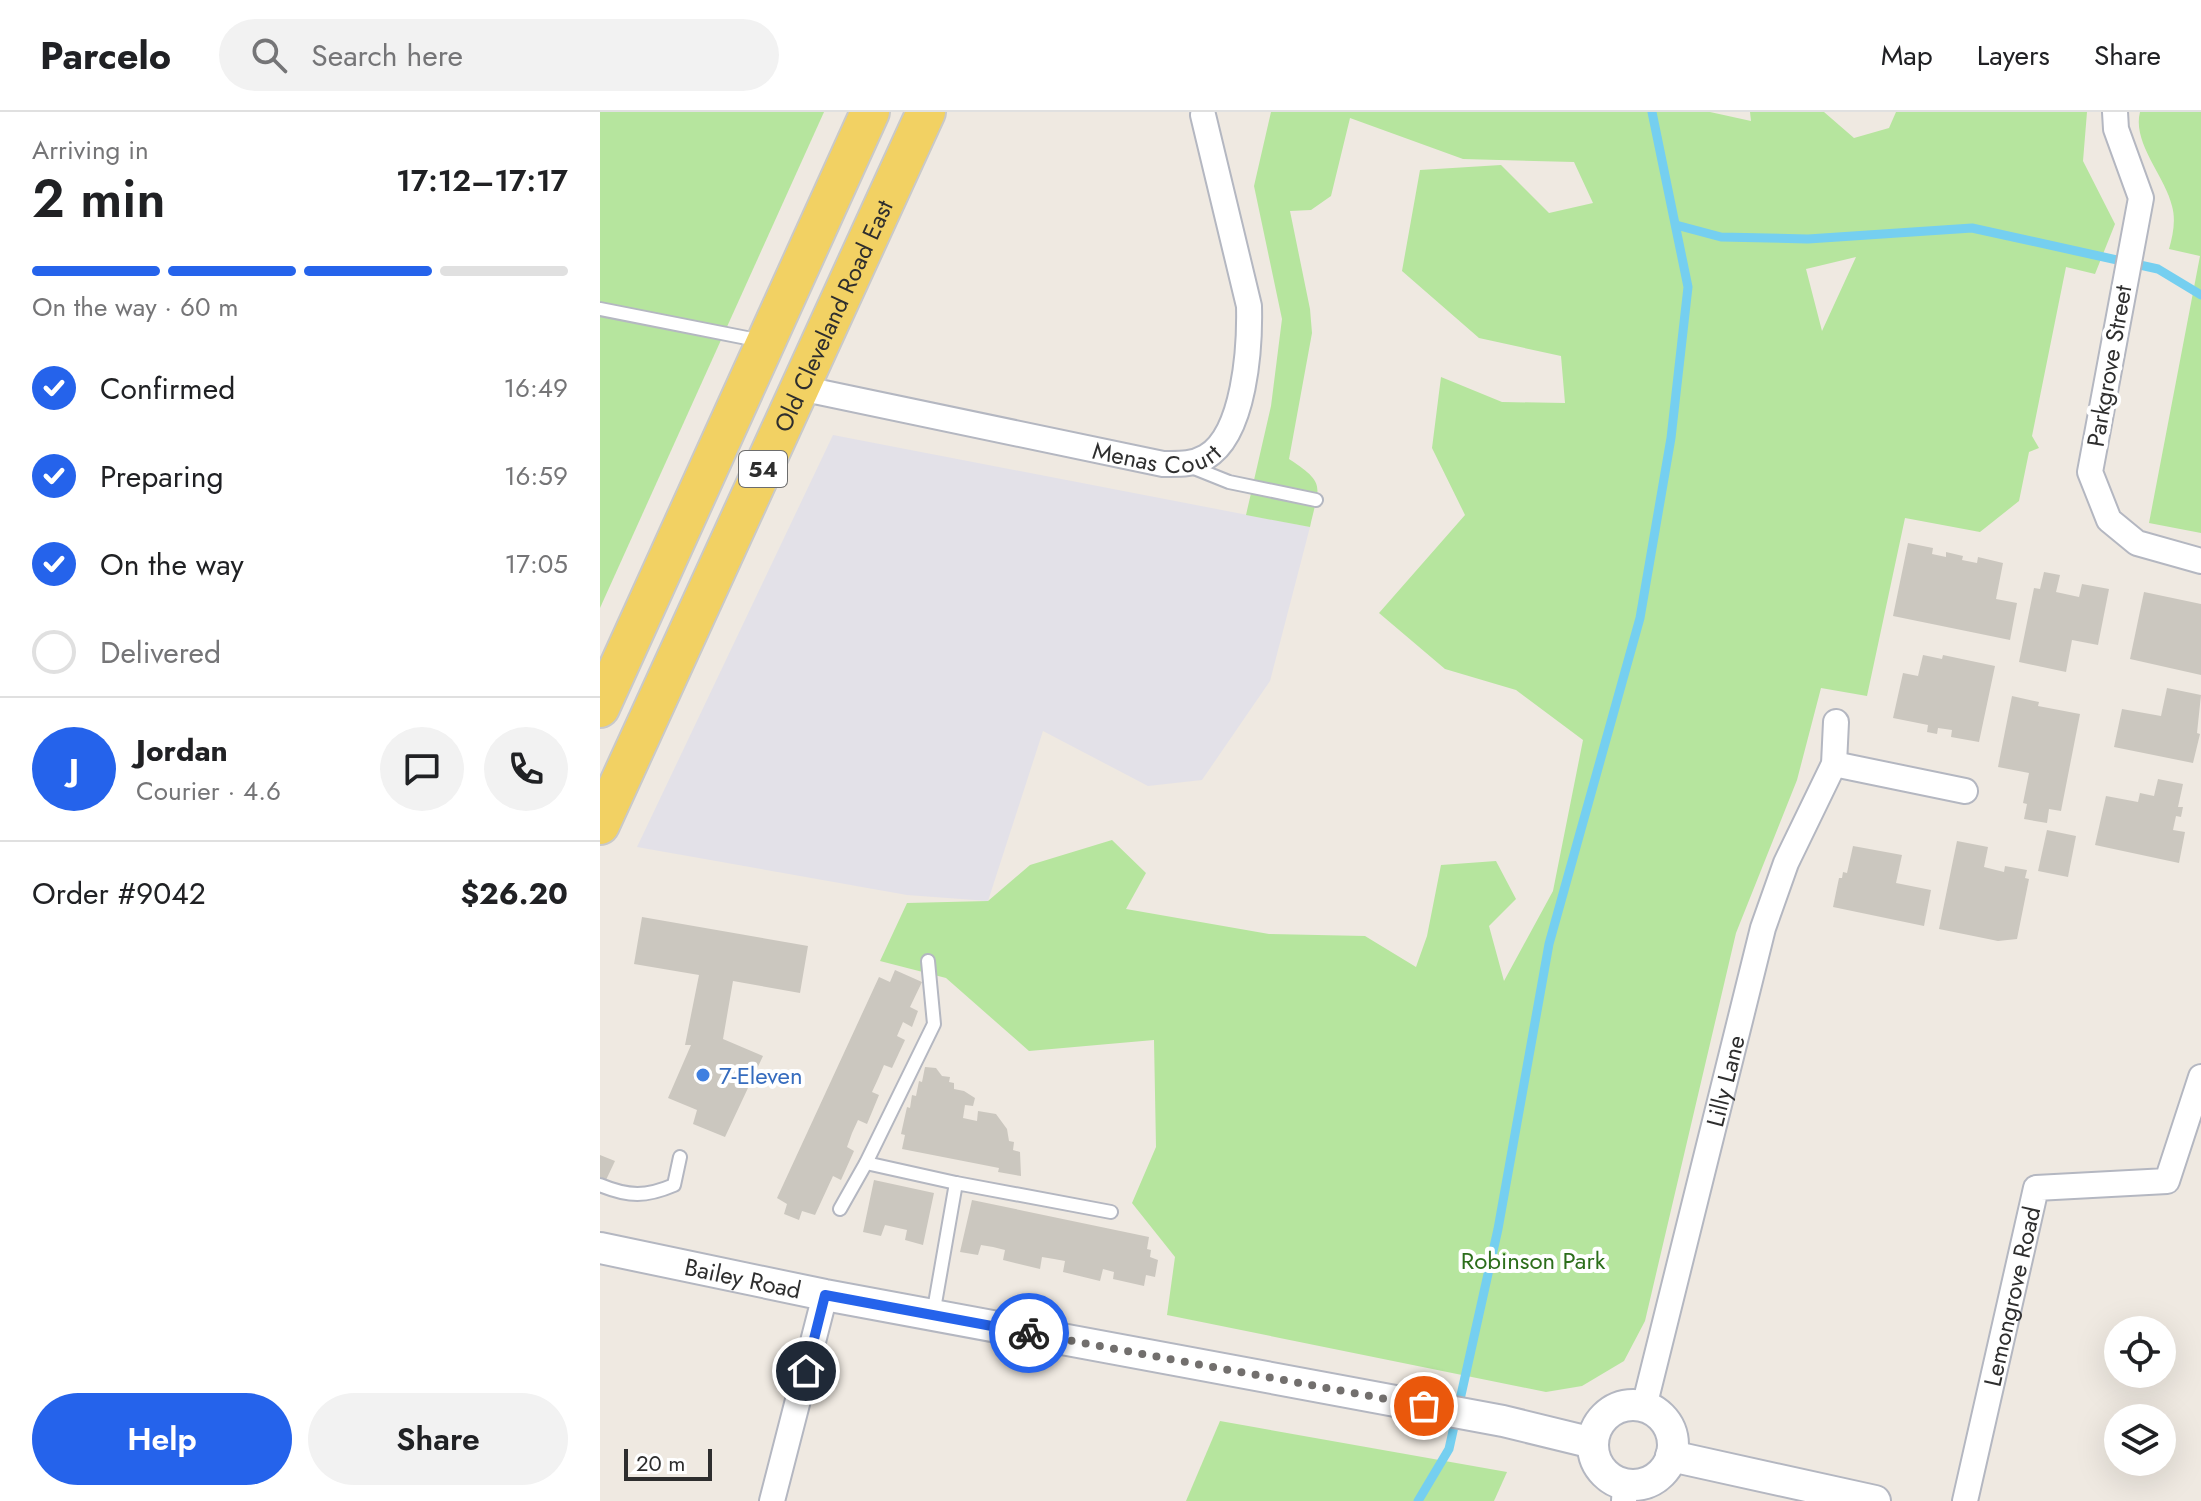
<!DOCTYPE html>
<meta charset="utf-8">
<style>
body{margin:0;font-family:Jost,sans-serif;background:#f2f2f2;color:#202124;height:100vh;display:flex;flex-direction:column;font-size:30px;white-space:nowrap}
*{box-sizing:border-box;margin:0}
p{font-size:26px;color:#757577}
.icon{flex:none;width:44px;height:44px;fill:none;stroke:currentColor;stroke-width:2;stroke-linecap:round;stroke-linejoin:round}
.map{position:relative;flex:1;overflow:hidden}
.panel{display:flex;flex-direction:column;background:#fff;width:600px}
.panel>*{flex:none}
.buttons{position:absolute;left:1504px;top:1204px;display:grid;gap:16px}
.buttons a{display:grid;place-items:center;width:72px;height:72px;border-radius:50%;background:#fff;box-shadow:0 8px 32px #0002;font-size:40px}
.scale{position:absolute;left:24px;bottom:20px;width:88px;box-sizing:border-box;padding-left:8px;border:4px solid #2e2e2e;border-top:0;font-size:22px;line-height:28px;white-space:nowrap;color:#2e2e2e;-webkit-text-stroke:6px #fff;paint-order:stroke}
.pin{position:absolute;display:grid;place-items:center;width:68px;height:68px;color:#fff;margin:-34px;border:4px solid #fff;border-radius:50%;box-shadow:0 2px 8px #0007}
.courier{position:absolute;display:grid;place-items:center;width:80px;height:80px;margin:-40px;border:6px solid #2563eb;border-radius:50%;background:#fff;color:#222;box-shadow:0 2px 10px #0007}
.headline em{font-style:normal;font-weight:600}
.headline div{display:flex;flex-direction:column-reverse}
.headline{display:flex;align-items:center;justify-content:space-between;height:136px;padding:0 32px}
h1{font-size:52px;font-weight:600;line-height:60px}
.bar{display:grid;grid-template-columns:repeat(4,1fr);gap:12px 8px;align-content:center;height:96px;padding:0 32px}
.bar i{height:10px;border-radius:6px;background:#e0e0e0}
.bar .active{background:#2563eb}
.bar p{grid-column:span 4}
.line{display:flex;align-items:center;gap:20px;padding:0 32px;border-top:2px solid #e0e0e0}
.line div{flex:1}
.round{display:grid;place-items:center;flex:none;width:84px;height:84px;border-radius:42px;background:#f2f2f2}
ol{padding:0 32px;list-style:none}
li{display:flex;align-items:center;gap:24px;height:88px}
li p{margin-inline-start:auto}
li .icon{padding:8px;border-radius:50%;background:#2563eb;color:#fff;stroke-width:4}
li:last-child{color:#757577}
li i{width:44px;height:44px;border:4px solid #e0e0e0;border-radius:50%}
.button{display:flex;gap:16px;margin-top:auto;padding:16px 32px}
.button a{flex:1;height:92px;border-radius:48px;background:#2563eb;color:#fff;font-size:32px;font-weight:600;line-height:92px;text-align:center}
.button a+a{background:#f2f2f2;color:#202124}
header{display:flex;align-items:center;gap:48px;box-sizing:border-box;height:112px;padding:0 40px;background:#fff;border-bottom:2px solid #e0e0e0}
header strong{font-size:38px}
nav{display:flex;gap:44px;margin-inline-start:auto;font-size:28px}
.search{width:560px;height:72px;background:#f2f2f2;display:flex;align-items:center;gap:20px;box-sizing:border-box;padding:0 28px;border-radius:44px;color:#757577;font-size:30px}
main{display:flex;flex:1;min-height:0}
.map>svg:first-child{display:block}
.industrial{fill:#e3e1e8}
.green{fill:#b6e59e;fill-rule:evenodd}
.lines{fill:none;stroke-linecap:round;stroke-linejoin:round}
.stream{stroke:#75cff0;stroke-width:9}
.building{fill:#cbc7bf}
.service-casing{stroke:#b4b7c1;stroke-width:16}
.minor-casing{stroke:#b4b7c1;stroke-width:28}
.tertiary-casing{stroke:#b4b7c1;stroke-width:34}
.primary-casing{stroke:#c9c9c9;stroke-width:42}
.service{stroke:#fff;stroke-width:12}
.minor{stroke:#fff;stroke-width:24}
.tertiary{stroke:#fff;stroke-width:30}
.primary{stroke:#f2d163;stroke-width:38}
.done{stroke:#726f6d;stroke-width:8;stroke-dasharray:0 14.4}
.route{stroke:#2563eb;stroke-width:10}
.shop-dot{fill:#3f7fe0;stroke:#fff;stroke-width:3}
.labels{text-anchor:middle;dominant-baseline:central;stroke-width:8;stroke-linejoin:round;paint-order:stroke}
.shield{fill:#fff;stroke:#6d6d6d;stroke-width:2}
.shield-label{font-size:22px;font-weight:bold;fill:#2e2e2e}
.street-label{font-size:24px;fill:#2e2e2e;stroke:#fff}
.shop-label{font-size:24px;fill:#366cbe;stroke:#fff;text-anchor:start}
.park-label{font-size:24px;fill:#2c6e1b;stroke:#fff}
</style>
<header>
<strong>Parcelo</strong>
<div class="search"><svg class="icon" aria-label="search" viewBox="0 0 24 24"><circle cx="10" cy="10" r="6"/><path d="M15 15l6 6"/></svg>Search here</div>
<nav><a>Map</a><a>Layers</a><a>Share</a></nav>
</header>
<main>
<section class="panel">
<div class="headline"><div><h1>2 min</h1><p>Arriving in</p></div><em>17:12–17:17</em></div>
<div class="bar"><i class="active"></i><i class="active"></i><i class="active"></i><i></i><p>On the way · 60 m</p></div>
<ol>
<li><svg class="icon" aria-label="check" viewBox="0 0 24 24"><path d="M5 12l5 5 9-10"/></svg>Confirmed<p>16:49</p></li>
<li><svg class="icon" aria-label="check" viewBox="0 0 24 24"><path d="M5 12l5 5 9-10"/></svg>Preparing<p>16:59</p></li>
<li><svg class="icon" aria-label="check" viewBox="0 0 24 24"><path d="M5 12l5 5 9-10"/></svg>On the way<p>17:05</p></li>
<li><i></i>Delivered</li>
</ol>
<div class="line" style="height:144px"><b class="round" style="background:#2563eb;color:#fff">J</b><div><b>Jordan</b><p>Courier · 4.6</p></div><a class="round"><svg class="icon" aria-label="chat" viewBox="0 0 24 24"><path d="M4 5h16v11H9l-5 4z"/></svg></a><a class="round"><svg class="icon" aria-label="phone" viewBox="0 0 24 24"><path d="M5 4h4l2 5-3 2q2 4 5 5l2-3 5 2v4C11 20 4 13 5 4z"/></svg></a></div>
<div class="line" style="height:104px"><div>Order #9042</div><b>$26.20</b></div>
<div class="button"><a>Help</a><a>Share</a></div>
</section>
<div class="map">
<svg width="1601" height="1389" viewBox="0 0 1601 1389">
<rect width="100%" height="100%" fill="#efe9e1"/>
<!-- industrial -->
<path class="industrial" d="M233 323 710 415 670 569 602 668 548 674 443 619 388 789 307 783 37 735Z"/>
<!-- green -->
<g class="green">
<path d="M0 0H224L0 496Z"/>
<path d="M671 0H1110L1151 9 1150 0H1224L1254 26 1289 16 1296 0H1487L1483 49 1515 112 1495 162 1466 155 1432 324 1439 336 1429 340 1419 389 1380 420 1305 406 1267 584 1221 576 1197 668 1136 821 1045 1209 1024 1249 982 1274 946 1280 567 1203 575 1145 532 1091 556 1035 554 928 429 939 346 866 280 849 307 791 388 789 430 753 512 728 546 761 526 797 669 822 765 824 816 855 827 824 841 753 896 749 916 787 889 814 904 869 953 779 983 628 916 578 845 557 779 501 865 403 832 336 841 265 902 290 965 291 961 244 879 226 802 159 820 58 901 53 949 101 993 91 974 50 863 47 750 6 731 84 711 98 690 99 710 197 712 221 689 347C727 372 719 373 710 415L646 403 671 294 682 207 654 74ZM1256 145 1222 219 1206 157Z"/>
<path d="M1540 0H1601V421L1549 411 1600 144 1569 137C1573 123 1576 108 1572 94 1565 64 1532 31 1540 0Z"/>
<path d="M620 1309 907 1360 894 1389H586Z"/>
</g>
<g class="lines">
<!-- stream -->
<g class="stream">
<path d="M1076 113 1121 125 1208 127 1372 116 1558 157 1601 183"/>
<path d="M818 1389 849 1337 898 1117 949 832 1040 506 1071 326 1088 175 1052 0"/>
</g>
</g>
<!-- building -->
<g class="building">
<path d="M1308 431 1333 436 1332 442 1346 445V440L1363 444 1362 448 1377 451 1378 445 1403 451 1396 487 1417 491 1410 528 1293 504Z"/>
<path d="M1444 460 1460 463 1456 480 1479 485 1482 472 1509 477 1498 533 1472 528 1466 560 1419 550 1434 476 1440 477Z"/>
<path d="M1544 480 1601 492V563L1530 547Z"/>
<path d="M1323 543 1342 547 1343 543 1395 554 1379 630 1351 625 1352 618 1338 616 1337 622 1327 620 1328 613 1293 606 1303 561 1318 564Z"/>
<path d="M1567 576 1601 583 1597 621 1600 622 1593 651 1514 635 1522 597 1561 604Z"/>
<path d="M1412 584 1439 590 1438 594 1480 602 1461 699 1449 697 1447 711 1424 707 1427 692 1423 691 1429 661 1398 655Z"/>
<path d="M1558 667 1583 672 1578 695H1583L1581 705 1576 704 1573 718 1585 720 1579 751 1495 733 1506 684 1538 690 1540 681 1554 684Z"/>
<path d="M1447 718 1476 724 1468 765 1438 759Z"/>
<path d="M1357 729 1388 735 1384 755 1404 760 1405 754 1427 758 1425 766 1429 767 1417 827 1398 829 1339 817Z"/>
<path d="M1253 734 1302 743 1296 771 1331 778 1324 814 1233 795 1239 766H1242L1243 760 1247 761Z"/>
<path d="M42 805 208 834 200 881 133 869 123 927 163 944 125 1025 93 1012 97 998 68 986 91 933H85L99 863 34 852Z"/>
<path d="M295 858 322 870 310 895 318 899 312 915 303 910 297 924 305 928 292 956 284 953 278 967 272 980 279 983 267 1012 258 1008 252 1021 247 1035 254 1039 241 1068 233 1064 215 1103 202 1099 199 1108 184 1102 187 1092 177 1086 279 865 290 870Z"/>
<path d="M325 955 336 956 342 964 350 965 349 970 354 971V977L364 979 375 986 373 994 365 993 363 1006 377 1009 378 999 396 1002 407 1017 409 1029 414 1030 413 1038 420 1040 421 1064 398 1060 399 1056 302 1037 305 1023 301 1022 307 995 310 996 312 983 316 984 319 969 322 970Z"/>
<path d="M0 1043 15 1049 6 1068 0 1065Z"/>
<path d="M274 1068 334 1081 323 1133 305 1128 307 1118 285 1113 281 1124 263 1120Z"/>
<path d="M372 1088 549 1125 547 1137 551 1138 550 1145 558 1148 555 1165 546 1163 544 1174 513 1167 514 1160 503 1157 500 1169 463 1160 465 1149 454 1147 442 1145 440 1157 403 1148 405 1138 393 1135 381 1133 378 1143 360 1140Z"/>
</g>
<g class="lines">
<defs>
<g id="service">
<path d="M0 197 162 229"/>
<path d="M589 354 629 370 716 388"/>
<path d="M266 1051 356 1071"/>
<path d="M0 1073C29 1085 46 1085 74 1073L80 1045"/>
<path d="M240 1097 266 1051 334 912 328 849"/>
<path d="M333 1203 356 1071 511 1100"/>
</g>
<g id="minor">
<path d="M1515 0 1516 17 1541 86 1490 360 1509 408 1537 431 1601 449"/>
<path id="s1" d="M200 276 563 352C579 352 592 353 606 345 645 322 650 235 649 194L603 3"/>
<path d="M1234 652 1365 679"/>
<path id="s2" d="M1044 1295 1163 816 1186 751 1234 652 1236 610"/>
<path d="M172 1389 225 1183"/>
<path d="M1024 1389 1025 1373"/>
<path id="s3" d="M1365 1389 1436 1076 1567 1069 1601 965"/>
</g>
<g id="tertiary">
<path id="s4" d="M0 1136 225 1183 903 1309 993 1331"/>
<circle cx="1033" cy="1333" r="40"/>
<path d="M1071 1344 1275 1389"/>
</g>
<g id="primary">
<path d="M0 596 270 0"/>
<path id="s5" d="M0 713 326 0"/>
</g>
</defs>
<!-- service casing -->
<use href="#service" class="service-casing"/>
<!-- minor casing -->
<use href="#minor" class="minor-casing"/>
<!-- tertiary casing -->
<use href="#tertiary" class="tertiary-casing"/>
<!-- primary casing -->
<use href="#primary" class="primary-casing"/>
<!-- service -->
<use href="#service" class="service"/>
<!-- minor -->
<use href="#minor" class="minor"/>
<!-- tertiary -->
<use href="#tertiary" class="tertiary"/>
<!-- primary -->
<use href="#primary" class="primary"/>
</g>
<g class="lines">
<!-- done -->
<path class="done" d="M429 1221 824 1294"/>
<!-- route -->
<path class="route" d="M206 1259 225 1183 429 1221"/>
</g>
<!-- markers -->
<circle class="shop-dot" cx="103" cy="963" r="8"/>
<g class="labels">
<!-- shield labels -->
<rect class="shield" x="139" y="339" width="48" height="36" rx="6"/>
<g class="shield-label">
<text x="163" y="357">54</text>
</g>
<!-- street labels -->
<g class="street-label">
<text stroke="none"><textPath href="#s5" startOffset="560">Old Cleveland Road East</textPath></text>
<text transform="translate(1509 254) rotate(-80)">Parkgrove Street</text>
<text stroke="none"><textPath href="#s1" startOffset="364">Menas Court</textPath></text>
<text stroke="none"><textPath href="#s2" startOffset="336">Lilly Lane</textPath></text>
<text stroke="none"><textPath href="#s4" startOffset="146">Bailey Road</textPath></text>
<text stroke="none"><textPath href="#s3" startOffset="210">Lemongrove Road</textPath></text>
</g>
<!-- shop labels -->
<g class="shop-label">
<text x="119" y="963">7-Eleven</text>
</g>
<!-- park labels -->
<g class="park-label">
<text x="933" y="1148">Robinson Park</text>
</g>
</g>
</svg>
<div class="buttons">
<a><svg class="icon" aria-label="locate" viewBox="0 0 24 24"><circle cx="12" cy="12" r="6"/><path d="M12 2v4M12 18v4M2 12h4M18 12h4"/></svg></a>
<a><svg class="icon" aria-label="layers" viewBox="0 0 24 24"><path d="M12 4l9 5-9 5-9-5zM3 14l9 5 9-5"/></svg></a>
</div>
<div class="scale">20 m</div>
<div class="pin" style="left:824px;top:1294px;background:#ea580c"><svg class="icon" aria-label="bag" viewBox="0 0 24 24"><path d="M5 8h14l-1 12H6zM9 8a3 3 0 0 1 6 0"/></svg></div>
<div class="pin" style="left:206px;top:1259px;background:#1f2937"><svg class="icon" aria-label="home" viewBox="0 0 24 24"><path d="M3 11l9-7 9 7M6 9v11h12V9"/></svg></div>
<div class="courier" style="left:429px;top:1221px"><svg class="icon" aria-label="bike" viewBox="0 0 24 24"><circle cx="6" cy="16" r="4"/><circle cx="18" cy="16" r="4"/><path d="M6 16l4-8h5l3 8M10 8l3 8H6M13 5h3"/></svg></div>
</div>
</main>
